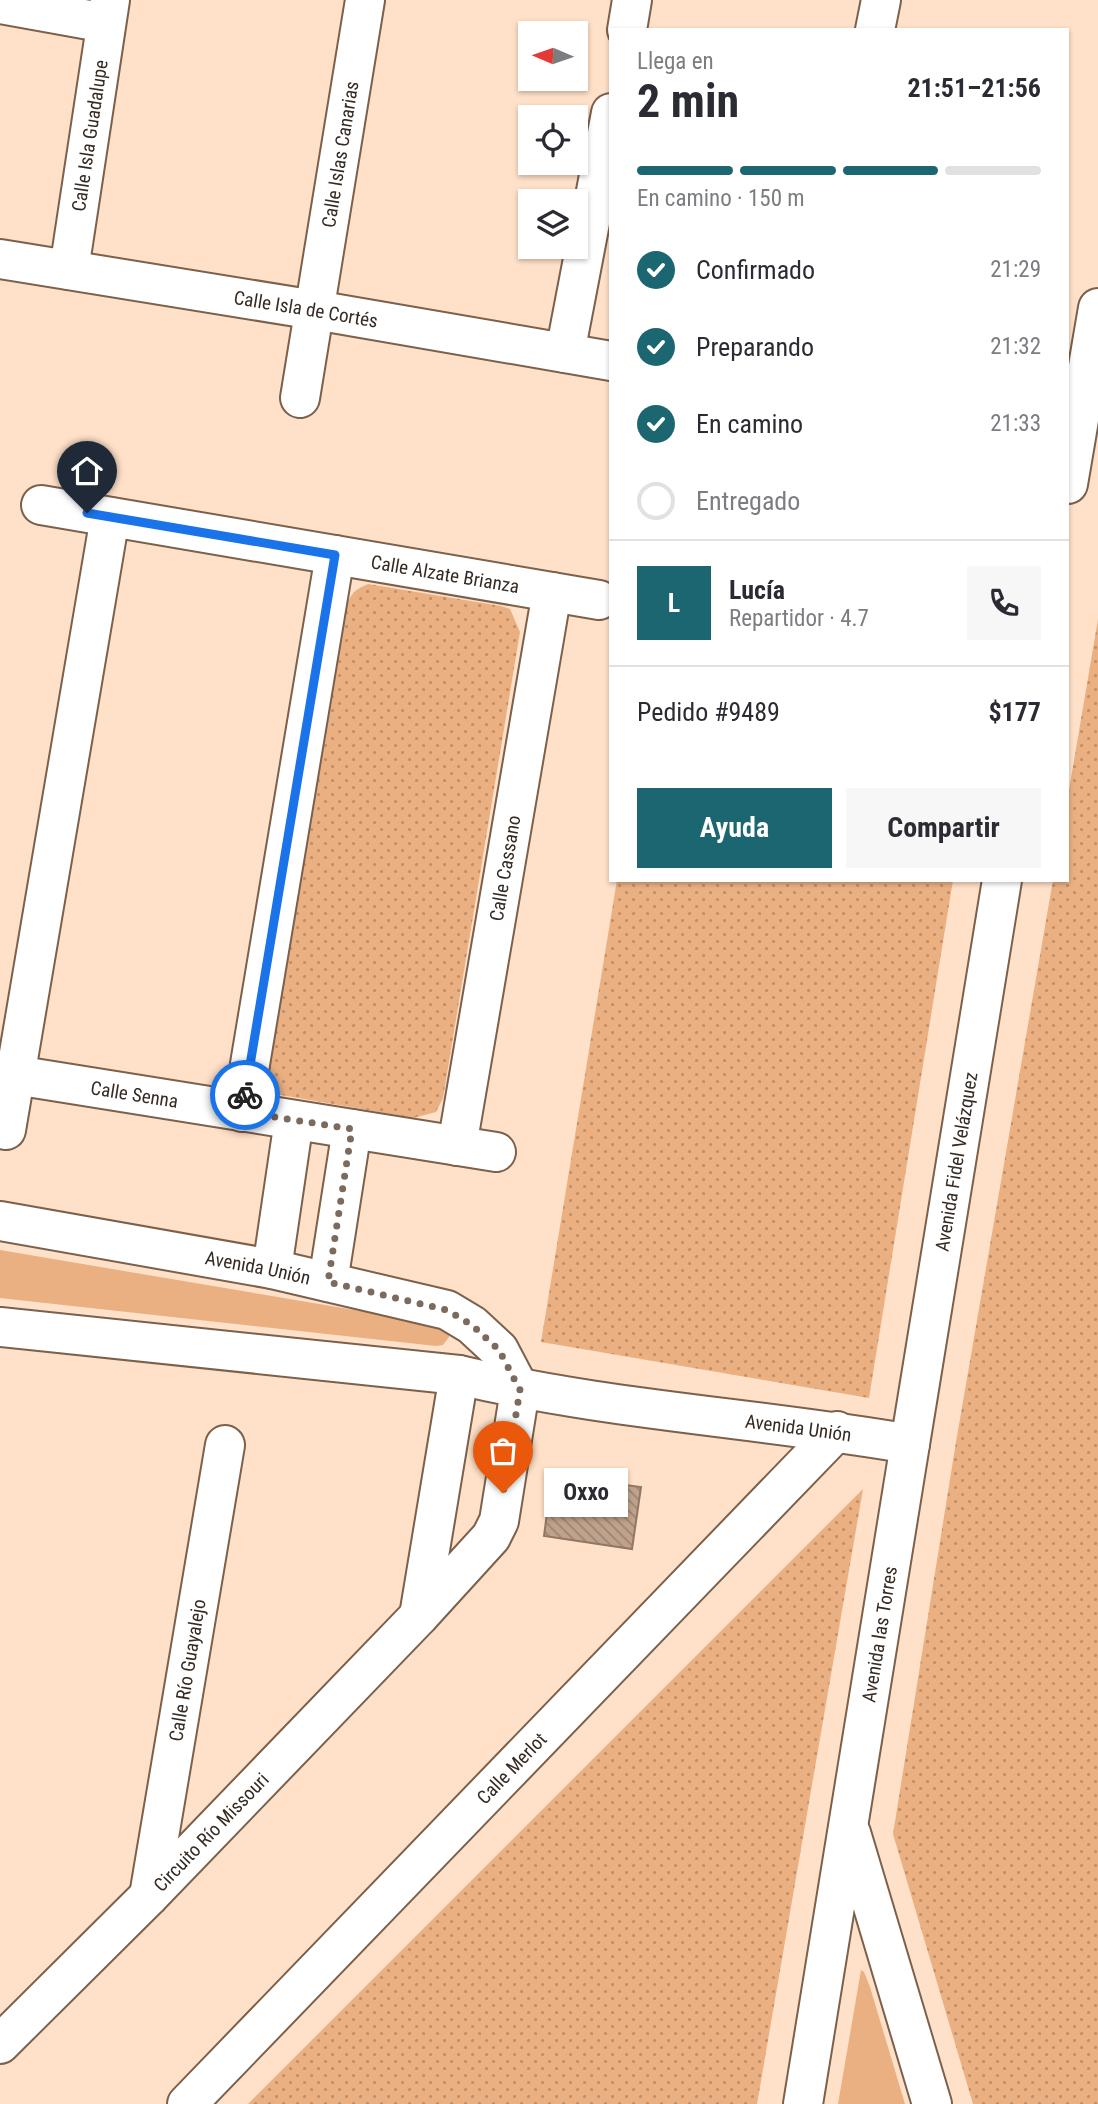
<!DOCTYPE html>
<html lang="es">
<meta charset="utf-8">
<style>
body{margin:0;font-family:"Roboto Condensed",sans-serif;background:#f7f7f7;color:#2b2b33;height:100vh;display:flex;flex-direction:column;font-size:26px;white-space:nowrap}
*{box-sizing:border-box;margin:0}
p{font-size:23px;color:#7c7c81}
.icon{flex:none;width:38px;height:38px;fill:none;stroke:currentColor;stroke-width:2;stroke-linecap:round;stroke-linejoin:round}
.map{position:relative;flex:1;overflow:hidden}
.side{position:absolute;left:609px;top:28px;width:460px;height:854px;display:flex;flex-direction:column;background:#fff;border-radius:0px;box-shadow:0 2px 5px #0004}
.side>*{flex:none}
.needle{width:46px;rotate:272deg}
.tools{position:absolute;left:518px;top:21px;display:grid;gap:14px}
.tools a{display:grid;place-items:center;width:70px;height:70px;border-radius:0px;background:#fff;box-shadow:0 2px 5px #0004;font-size:35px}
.pin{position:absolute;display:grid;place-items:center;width:60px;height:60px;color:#fff;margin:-72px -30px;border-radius:50% 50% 50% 0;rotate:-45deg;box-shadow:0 0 7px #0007}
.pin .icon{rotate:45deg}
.courier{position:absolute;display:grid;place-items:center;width:70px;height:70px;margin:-35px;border:5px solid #1a73e8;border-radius:50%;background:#fff;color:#222;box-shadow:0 2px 9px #0007}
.bubble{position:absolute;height:49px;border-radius:0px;background:#fff;box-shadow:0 2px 5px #0004;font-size:23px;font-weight:700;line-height:49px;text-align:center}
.headline em{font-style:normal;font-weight:700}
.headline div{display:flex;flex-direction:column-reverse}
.headline{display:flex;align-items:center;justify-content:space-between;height:119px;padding:0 28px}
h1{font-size:46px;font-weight:700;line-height:52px}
.bar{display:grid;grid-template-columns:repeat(4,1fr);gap:10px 7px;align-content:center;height:84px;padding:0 28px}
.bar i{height:9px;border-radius:5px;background:#e1e1e2}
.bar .active{background:#1b6671}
.bar p{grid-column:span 4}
.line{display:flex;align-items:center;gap:18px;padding:0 28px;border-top:2px solid #e1e1e2}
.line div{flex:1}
.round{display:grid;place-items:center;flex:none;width:74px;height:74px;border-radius:0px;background:#f7f7f7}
ol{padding:0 28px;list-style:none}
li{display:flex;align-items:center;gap:21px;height:77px}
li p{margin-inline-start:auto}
li .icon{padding:7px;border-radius:50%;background:#1b6671;color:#fff;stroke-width:4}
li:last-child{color:#7c7c81}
li i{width:38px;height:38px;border:4px solid #e1e1e2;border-radius:50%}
.action{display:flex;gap:14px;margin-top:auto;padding:14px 28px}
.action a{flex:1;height:80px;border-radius:0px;background:#1b6671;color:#fff;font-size:28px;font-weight:700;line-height:80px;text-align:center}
.action a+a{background:#f7f7f7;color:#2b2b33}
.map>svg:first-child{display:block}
.grass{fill:url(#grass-dots)}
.garden{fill:#ebb082}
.building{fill:url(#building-back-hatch);stroke:#937762;stroke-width:2}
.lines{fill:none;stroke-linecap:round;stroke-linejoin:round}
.minor-casing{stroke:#7b614c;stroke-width:42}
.tertiary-casing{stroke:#7b614c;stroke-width:42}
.secondary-casing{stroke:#7b614c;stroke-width:42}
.minor{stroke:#fff;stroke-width:38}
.tertiary{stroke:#fff;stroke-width:38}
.secondary{stroke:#fff;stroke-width:38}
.done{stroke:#7c6a5c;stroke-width:7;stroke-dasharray:0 12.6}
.route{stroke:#1a73e8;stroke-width:9}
.labels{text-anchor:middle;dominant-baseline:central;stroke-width:5;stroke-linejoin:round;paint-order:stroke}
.street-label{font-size:19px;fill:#362a22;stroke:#fff}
</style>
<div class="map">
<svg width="1098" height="2104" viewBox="0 0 1098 2104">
<defs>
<pattern id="grass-dots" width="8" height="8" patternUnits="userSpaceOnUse" patternTransform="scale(1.75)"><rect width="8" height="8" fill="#ebb082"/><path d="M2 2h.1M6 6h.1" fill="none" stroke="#bf8f6a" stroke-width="1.8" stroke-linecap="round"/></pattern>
<pattern id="building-back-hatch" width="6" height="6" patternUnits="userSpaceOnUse" patternTransform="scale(1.75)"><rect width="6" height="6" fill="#bfa28c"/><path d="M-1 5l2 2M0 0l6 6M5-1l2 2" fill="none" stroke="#9c8472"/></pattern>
</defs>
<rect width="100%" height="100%" fill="#ffe0c8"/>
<!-- grass -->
<g class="grass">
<path d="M368 584 501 606 510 609 520 632 443 1098 436 1112 413 1118 281 1095C270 1089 269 1083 269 1071L345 608C350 595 355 589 368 584Z"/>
<path d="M1098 619V2104H973L893 1834 956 1442 1053 880H1068V796Z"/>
<path d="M617 880H953L869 1398 541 1342Z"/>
<path d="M863 1489 757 2104H248Z"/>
</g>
<!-- garden -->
<g class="garden">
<path d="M0 1250 443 1325 448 1330 449 1337 443 1345 436 1346 0 1298Z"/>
<path d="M861 1970 864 1972 870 1987 905 2104H838Z"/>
</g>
<!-- building -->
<path class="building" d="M552 1475 641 1487 632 1549 544 1536Z"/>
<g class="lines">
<defs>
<g id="minor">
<path d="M0 4 106 23"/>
<path d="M627 30 632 0"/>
<path d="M875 30 881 0"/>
<path id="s1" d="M0 259 315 310 611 361"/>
<path id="s2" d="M69 270 110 0"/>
<path d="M565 353 611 113"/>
<path id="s3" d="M300 398 365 0"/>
<path id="s4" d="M41 505 599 600"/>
<path id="s5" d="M15 1075 496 1152"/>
<path d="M242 1112 335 555"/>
<path d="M6 1130 110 517"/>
<path id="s6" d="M457 1146 552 592"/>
<path d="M272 1269 294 1120"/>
<path d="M328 1282 352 1129"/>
<path d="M419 1616 459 1375"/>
<path id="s7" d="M149 1896 225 1445"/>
<path id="s8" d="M0 2044 149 1896 419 1616 491 1537 499 1521 520 1390"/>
<path id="s9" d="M187 2104 837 1431"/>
</g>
<g id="tertiary">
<path d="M1068 484 1098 308"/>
<path id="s10" d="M0 1221 272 1269 447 1310 472 1325 499 1350 520 1390"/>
<path id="s11" d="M0 1327 459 1375C606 1410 760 1418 910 1444L1002 880"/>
</g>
<g id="secondary">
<path d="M851 1833 932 2104"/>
<path id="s12" d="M803 2104 910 1444"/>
</g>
</defs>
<!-- minor casing -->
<use href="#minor" class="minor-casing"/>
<!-- tertiary casing -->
<use href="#tertiary" class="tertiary-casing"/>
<!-- secondary casing -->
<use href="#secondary" class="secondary-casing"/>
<!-- minor -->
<use href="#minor" class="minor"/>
<!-- tertiary -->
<use href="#tertiary" class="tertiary"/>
<!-- secondary -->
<use href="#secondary" class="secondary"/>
</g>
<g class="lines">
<!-- done -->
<path class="done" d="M245 1095 242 1112 352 1129 328 1282 447 1310 472 1325 499 1350 520 1390 503 1493"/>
<!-- route -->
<path class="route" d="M87 513 335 555 245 1095"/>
</g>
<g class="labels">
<!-- street labels -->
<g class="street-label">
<text stroke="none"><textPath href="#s2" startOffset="136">Calle Isla Guadalupe</textPath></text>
<text stroke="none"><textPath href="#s3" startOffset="247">Calle Islas Canarias</textPath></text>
<text stroke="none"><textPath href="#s1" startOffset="310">Calle Isla de Cortés</textPath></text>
<text stroke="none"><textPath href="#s4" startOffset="410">Calle Alzate Brianza</textPath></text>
<text stroke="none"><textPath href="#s6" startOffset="282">Calle Cassano</textPath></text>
<text stroke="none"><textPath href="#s5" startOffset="121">Calle Senna</textPath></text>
<text stroke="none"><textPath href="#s11" startOffset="1204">Avenida Fidel Velázquez</textPath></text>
<text stroke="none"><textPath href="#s10" startOffset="262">Avenida Unión</textPath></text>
<text stroke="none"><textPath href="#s11" startOffset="805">Avenida Unión</textPath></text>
<text stroke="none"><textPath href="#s12" startOffset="476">Avenida las Torres</textPath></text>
<text stroke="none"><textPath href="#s7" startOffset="229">Calle Río Guayalejo</textPath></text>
<text stroke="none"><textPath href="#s9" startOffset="467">Calle Merlot</textPath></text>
<text stroke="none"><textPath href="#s8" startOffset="299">Circuito Río Missouri</textPath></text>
</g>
</g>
</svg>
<div class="tools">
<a><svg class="needle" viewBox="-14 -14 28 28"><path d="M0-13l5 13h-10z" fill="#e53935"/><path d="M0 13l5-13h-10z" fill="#7c7c81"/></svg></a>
<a><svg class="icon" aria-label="locate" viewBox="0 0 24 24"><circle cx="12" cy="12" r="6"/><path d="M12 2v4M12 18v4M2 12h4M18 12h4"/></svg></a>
<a><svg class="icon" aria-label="layers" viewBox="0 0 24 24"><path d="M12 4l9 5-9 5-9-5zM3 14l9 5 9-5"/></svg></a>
</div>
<div class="pin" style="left:503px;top:1493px;background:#ea580c"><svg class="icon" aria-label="bag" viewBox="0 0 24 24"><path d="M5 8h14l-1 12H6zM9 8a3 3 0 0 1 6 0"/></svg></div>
<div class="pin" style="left:87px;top:513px;background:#1f2937"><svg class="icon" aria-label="home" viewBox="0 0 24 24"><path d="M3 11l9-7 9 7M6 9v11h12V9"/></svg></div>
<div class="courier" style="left:245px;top:1095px"><svg class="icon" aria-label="bike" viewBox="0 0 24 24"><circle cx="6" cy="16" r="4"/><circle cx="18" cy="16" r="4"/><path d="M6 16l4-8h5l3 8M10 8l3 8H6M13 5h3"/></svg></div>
<div class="bubble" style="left:544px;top:1468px;width:84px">Oxxo</div>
<section class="side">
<div class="headline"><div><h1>2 min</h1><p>Llega en</p></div><em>21:51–21:56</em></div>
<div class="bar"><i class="active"></i><i class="active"></i><i class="active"></i><i></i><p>En camino · 150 m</p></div>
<ol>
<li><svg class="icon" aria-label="check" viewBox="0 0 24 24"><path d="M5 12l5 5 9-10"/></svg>Confirmado<p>21:29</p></li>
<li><svg class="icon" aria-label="check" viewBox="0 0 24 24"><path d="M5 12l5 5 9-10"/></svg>Preparando<p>21:32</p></li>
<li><svg class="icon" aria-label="check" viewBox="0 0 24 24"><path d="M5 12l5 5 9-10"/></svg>En camino<p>21:33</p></li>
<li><i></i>Entregado</li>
</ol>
<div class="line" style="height:126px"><b class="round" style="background:#1b6671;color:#fff">L</b><div><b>Lucía</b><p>Repartidor · 4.7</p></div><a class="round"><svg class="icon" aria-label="phone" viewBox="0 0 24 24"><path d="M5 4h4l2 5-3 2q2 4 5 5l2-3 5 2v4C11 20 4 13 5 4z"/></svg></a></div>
<div class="line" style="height:91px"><div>Pedido #9489</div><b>$177</b></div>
<div class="action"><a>Ayuda</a><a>Compartir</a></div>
</section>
</div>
